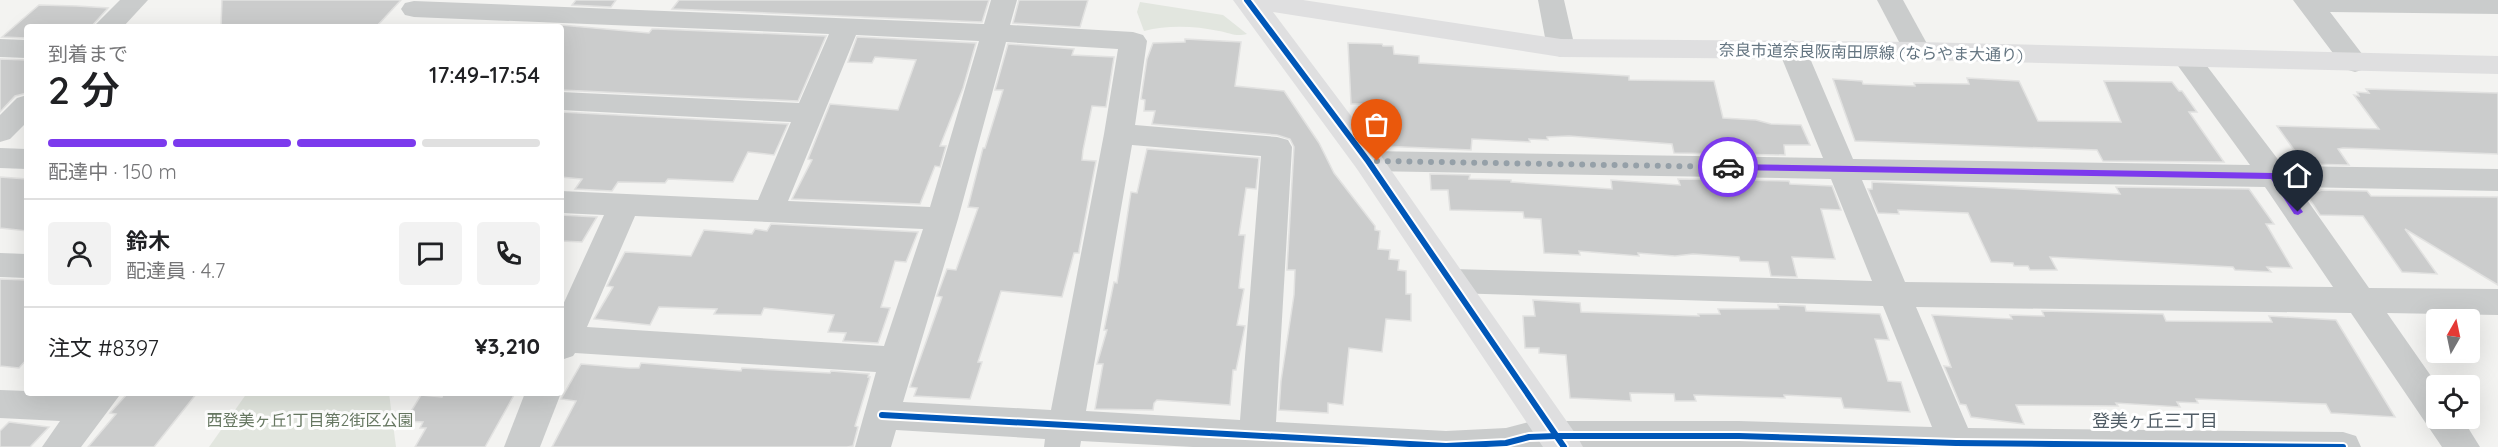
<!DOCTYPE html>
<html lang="ja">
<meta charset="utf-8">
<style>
body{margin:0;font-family:Quicksand,"Noto Sans JP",sans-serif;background:#f2f2f2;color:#202124;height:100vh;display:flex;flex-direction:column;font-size:22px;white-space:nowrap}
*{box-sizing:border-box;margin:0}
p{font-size:20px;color:#757577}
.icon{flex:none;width:33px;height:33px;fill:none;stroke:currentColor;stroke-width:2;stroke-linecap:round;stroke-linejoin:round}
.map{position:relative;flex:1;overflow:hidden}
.side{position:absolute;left:24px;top:24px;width:540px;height:372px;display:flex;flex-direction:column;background:#fff;border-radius:6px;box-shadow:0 6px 24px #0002}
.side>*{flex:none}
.needle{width:39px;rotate:9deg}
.tools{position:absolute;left:2426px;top:309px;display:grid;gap:12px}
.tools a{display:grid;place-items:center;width:54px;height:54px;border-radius:6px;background:#fff;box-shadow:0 6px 24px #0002;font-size:30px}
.pin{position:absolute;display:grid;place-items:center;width:51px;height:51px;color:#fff;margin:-62px -26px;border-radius:50% 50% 50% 0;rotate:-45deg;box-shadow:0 0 6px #0007}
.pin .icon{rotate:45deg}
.courier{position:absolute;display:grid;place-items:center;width:60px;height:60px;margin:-30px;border:4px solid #7c3aed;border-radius:50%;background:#fff;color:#222;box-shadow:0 2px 8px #0007}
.headline em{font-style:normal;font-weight:600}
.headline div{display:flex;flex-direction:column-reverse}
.headline{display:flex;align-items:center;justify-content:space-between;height:102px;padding:0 24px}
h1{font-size:39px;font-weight:600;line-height:45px}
.bar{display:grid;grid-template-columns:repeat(4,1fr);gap:9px 6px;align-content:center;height:72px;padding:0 24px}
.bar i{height:8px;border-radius:4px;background:#e0e0e0}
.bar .active{background:#7c3aed}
.bar p{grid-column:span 4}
.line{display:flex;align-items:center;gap:15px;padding:0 24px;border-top:2px solid #e0e0e0}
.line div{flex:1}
.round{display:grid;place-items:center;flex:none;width:63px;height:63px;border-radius:6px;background:#f2f2f2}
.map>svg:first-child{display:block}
.green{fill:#e2e6df}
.building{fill:#cbcccc;stroke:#e2e2e1;stroke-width:1.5}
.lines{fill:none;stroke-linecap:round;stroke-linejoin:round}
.street{fill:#cacccc;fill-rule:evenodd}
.secondary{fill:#dfdfe0;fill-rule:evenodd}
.cycleway-casing{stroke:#fff;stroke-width:10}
.cycleway{stroke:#0057b8;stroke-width:6}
.route{fill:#7c3aed}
.done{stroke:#95a0a8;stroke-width:6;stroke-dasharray:0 10.8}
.labels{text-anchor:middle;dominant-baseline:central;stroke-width:6;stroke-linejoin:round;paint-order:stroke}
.street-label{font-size:16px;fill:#637480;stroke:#fff}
.park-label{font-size:16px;fill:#677862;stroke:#fff}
.neighbourhood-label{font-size:18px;fill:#515d66;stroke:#fff}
</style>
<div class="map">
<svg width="2498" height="447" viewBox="0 0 2498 447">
<rect width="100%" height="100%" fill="#f3f3f1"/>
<!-- green -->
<g class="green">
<path d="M1140 2 1223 15 1247 34C1236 37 1230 33 1219 31 1194 26 1168 25 1144 31L1137 12Z"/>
<path d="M247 393H389L396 447H209Z"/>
</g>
<!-- building -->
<g class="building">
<path d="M222 0H401L376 27H221Z"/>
<path d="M576 0H616L611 7 572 5Z"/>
<path d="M679 0H989L982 22 672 9Z"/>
<path d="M1019 0H1088L1080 27 1013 23Z"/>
<path d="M39 5 77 6 108 8 91 27H27V38L2 37Z"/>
<path d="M561 25 649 33 652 29H658L826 36 798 101 561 90Z"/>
<path d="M857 37 976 43 963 88 940 146H946L940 167 935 166 920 204 792 199 812 160 808 159 830 104 898 110 916 60 875 57 872 63 848 62Z"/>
<path d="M1185 39 1241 42 1235 86 1284 91 1319 143 1334 173 1375 226V230L1380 231 1378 249 1390 250 1389 259 1399 260 1398 270 1406 271V294H1411V321L1386 319 1382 352 1349 348 1343 405 1328 403V413L1279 410 1281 381 1294 295 1295 270H1287L1294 147 1290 139 1277 135 1152 124 1155 111H1144L1145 100 1141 99 1147 59 1153 43 1185 42Z"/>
<path d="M1348 43 1382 44 1383 46H1393L1394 54 1419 56V63L1629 76V80L1714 81 1723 118 1756 120 1771 124 1801 125 1810 145H1784L1785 155 1674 153 1672 144 1569 136 1547 137 1548 140 1529 139 1530 142 1472 139 1471 150 1381 146V126H1372L1373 104H1351Z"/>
<path d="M1008 44 1074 49 1072 55 1114 57 1106 107 1092 106 1083 150 1082 160 1096 161 1079 250V253H1074L1062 297 1001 291 978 362H982L970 399 914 396 917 388 910 387 942 297 937 296 947 269 956 270 978 208 968 207 983 148H985L1003 90H995Z"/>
<path d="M0 59 27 60V93L15 96 0 112Z"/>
<path d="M1967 78 2019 81 2038 121 2121 122 2104 81 2172 82 2179 91H2182L2197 112H2189L2224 162 2103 161 2097 150 1855 141 1833 79 1862 81 1863 84 1915 86 1914 83 1969 84Z"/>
<path d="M2366 89 2498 93V154L2343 148 2338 149 2349 165 2304 164 2277 126 2379 129 2354 95 2359 96 2357 92 2369 93Z"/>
<path d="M561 112 788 124 774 155 748 152 733 182 668 179 665 183 618 182 612 191 575 189 582 179 561 177Z"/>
<path d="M1147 149 1259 158 1256 189 1246 188 1239 235H1245L1239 288 1244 289 1237 325 1245 326 1236 370H1233L1230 405 1157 400 1154 403 1153 410 1095 409 1103 364H1097L1107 330H1104L1114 282 1117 283 1131 192 1137 193Z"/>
<path d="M1430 174 1470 175 1469 179 1511 180V182L1612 189 1611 180 1680 185 1678 179 1789 181 1790 184 1832 186 1841 210 1821 209 1835 259 1792 257 1797 277 1771 276 1768 262 1740 261 1739 257 1693 254 1675 256 1638 253 1639 256 1579 251 1580 255 1544 253 1541 219 1524 218 1523 212 1450 210 1448 190H1431Z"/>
<path d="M0 177 27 179V231L0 228Z"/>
<path d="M1872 182 2120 194 2116 187 2249 189 2274 224H2266L2292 268 2267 267 2271 272 2235 270 2233 267 2050 257 2057 270H2030L2028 266H2014L2013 263 1991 262 1968 213 1898 210 1899 214 1878 213 1868 189H1872Z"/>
<path d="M2318 190 2367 191 2371 196 2498 197V285L2405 229 2437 274 2402 272 2363 216 2320 215 2304 191H2319Z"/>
<path d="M561 215 597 217 582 242 561 241Z"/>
<path d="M771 224 918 232 906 262 895 261 881 307 890 308 878 343 843 341 846 333 828 332 834 315 764 308 761 315 714 314 717 309 659 307 650 325 594 319 613 287 607 286 625 252 691 256 704 230 752 234 755 229 767 231Z"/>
<path d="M0 279 27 280V359L19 368 0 366Z"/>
<path d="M1533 300 1580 303 1581 312 1699 316 1698 314H1720L1718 309H1779L1778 305 1805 306 1806 311 1880 314 1889 340 1875 339 1888 381 1901 382 1910 412 1844 408 1841 398 1784 395 1785 398 1694 395 1696 401H1675L1674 394 1630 393 1631 401 1570 398 1566 355 1539 353V348H1525L1523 316H1535Z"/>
<path d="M2042 311 2163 314 2166 321 2272 322 2269 316 2336 320 2395 417 2331 413 2326 404 2196 399 2198 403 2177 402 2180 407 2116 403 2118 406 2016 405 2024 424 1971 417 1966 405 1960 404 1947 373 1944 366 1951 367 1932 315 2012 319 2010 315 2044 316Z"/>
<path d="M641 363 741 371 742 368 830 373 831 371 869 374 868 377H870L855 426 858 427 853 446 847 447H552L576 401 561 399 581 364 629 368H639Z"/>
<path d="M128 393H197L154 447H88L116 414 110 413Z"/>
<path d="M467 393 514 395 485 447H415L426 428H420L423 422 405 421 421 395 442 397 443 394 466 395Z"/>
<path d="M9 422 49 427 30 447H0V431Z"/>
</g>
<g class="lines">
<!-- street -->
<g class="street">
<path d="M120 0H148L123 27H93Z"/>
<path d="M991 0H1017L1010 25 1133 32 1143 35 1147 41 1135 125 1277 137 1288 140 1292 147 1276 422 1446 431 1506 428 1529 422 1556 421H1739L1932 427 1883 306 1452 293 1440 290 1436 281 1440 272 1452 269 1872 281 1831 179 1368 171 1357 168 1353 161 1357 154 1368 151 1823 158 1778 49 1782 43 1792 40 1802 43 1806 49 1853 159 2250 165 2173 59 2177 53 2187 50 2197 53 2283 166 2498 169V191L2298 187 2369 288 2498 289V315L2387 313 2438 386H2436V418H2462L2480 447H2442L2351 313 1916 307 1968 428 2343 432 2356 436 2361 447H1193L1081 441 1080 447H1044L1045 439 896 430 891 447H855L876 372 575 353 573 356 561 360V309L604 215 561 213V191L758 200 791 122 561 110V92L799 103 829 34 414 17 405 15 401 9 405 3 414 1 984 24ZM856 35 979 41 930 207 788 201ZM1006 42 1118 49 1104 134 1051 410 903 402 958 219ZM1132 145 1261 156 1240 420 1086 411ZM1862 180 2265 187 2333 287 1905 282ZM635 216 923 229 884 346 587 327Z"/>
<path d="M1538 0H1564L1575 48 1571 54 1561 57 1551 54 1547 48Z"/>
<path d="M1877 0H1903L1931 51 1927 57 1917 60 1907 57Z"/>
<path d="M2293 0H2498V14L2330 12 2369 63 2365 69 2355 72 2345 69Z"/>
<path d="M0 39 27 40V58L0 57Z"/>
<path d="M27 95V122L10 139 0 142V115L17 98Z"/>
<path d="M0 148 27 149V169L0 168Z"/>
<path d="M0 253 27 254V278L0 277Z"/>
<path d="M0 390 27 391V393H117L119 396 81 447H42L60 421 0 418Z"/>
<path d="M525 393H561L540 447H504Z"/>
</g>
<!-- secondary -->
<path class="secondary" d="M1233 0H1303L1561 39 1917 42 2498 56V74L1917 60 1561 57 1273 12 1379 153 1577 436 1583 447H1543L1357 169Z"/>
<defs>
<g id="cycleway">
<path d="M1247 0 1368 161 1564 447"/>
<path d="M882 415 1446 446 1506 443 1529 437 1556 436H1739L1956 443 2343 447"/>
</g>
</defs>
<!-- cycleway casing -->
<use href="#cycleway" class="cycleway-casing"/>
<!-- cycleway -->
<use href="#cycleway" class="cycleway"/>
</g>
<!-- route -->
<path class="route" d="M1728 164 2274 173 2277 174 2303 212 2298 215 2294 214 2271 179 1728 170 1723 167Z"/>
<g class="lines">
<!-- done -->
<path class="done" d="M1377 161 1728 167"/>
</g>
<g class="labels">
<!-- street labels -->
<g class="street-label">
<text transform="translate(1871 52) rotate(1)">奈良市道奈良阪南田原線 (ならやま大通り)</text>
</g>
<!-- park labels -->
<g class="park-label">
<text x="310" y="420">西登美ヶ丘1丁目第2街区公園</text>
</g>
<!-- neighbourhood labels -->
<g class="neighbourhood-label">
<text x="2155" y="420">登美ヶ丘三丁目</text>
</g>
</g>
</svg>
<div class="tools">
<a><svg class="needle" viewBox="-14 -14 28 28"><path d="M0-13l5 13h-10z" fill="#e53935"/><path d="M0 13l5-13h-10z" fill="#757577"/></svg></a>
<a><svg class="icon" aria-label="locate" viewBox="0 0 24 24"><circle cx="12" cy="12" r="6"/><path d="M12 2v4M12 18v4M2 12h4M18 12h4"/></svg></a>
</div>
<div class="pin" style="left:1377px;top:161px;background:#ea580c"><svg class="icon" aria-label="bag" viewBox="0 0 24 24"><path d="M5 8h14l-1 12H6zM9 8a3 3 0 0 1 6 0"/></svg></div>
<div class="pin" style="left:2298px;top:212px;background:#1f2937"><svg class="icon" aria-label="home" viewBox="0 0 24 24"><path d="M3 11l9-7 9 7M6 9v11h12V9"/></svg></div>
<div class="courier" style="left:1728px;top:167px"><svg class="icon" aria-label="car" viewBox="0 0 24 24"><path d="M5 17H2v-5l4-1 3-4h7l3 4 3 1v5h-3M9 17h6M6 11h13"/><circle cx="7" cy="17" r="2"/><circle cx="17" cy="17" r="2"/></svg></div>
<section class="side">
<div class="headline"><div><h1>2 分</h1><p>到着まで</p></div><em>17:49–17:54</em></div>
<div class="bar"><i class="active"></i><i class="active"></i><i class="active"></i><i></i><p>配達中 · 150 m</p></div>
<div class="line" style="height:108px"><a class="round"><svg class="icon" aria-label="person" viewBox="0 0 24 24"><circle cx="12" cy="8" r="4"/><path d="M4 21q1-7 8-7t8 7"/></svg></a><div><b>鈴木</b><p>配達員 · 4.7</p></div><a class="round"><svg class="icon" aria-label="chat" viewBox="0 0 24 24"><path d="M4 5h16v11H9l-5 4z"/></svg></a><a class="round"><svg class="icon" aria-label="phone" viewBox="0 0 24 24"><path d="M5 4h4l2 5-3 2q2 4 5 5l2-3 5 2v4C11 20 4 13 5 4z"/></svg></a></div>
<div class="line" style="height:78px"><div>注文 #8397</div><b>¥3,210</b></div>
</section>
</div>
